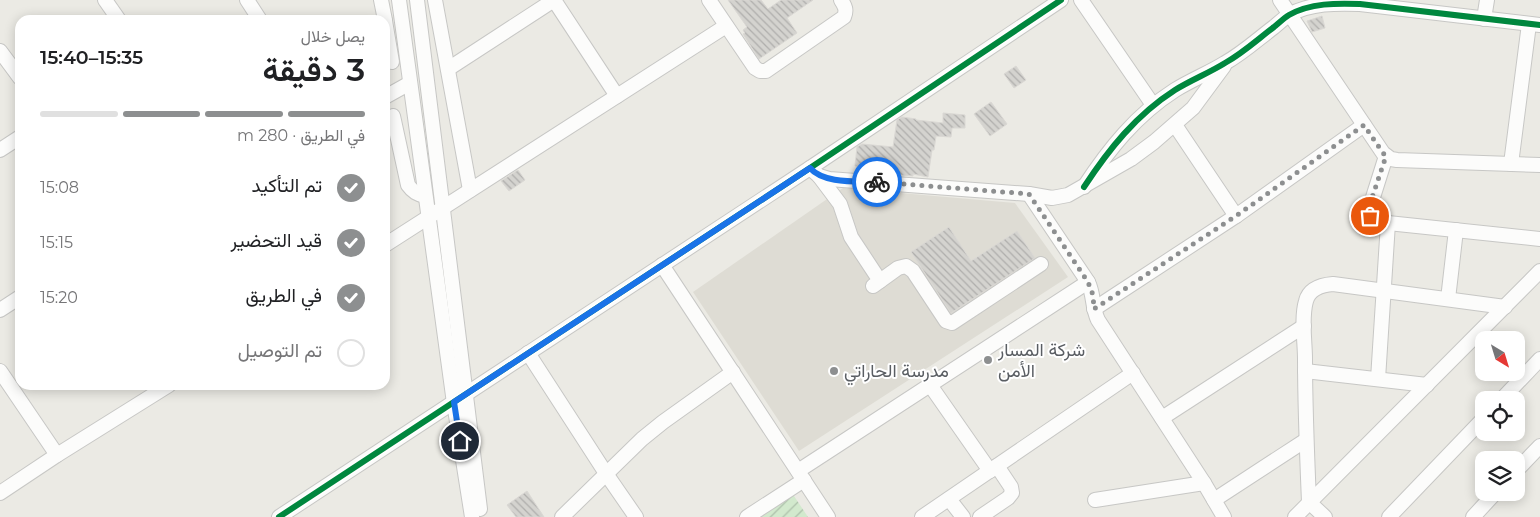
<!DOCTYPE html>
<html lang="ar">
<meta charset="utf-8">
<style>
body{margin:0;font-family:Montserrat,Vazirmatn,sans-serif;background:#f6f6f6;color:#202124;direction:rtl;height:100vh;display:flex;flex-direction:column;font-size:19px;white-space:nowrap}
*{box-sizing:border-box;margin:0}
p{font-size:16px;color:#757577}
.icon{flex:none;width:28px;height:28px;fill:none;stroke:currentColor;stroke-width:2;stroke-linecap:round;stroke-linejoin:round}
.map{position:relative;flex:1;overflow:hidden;direction:ltr}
.panel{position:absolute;left:15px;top:15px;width:375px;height:375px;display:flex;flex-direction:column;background:#fff;border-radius:15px;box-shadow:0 2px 12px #0003;direction:rtl}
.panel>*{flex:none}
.needle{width:32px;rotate:142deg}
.fabs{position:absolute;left:1475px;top:331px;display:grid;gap:10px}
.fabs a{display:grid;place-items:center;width:50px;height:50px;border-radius:10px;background:#fff;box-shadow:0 2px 12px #0003;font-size:25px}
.pin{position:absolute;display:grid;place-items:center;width:42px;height:42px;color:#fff;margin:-21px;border:2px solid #fff;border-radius:50%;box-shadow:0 1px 5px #0007}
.courier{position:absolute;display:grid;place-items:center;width:50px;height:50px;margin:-25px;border:4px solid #1a73e8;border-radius:50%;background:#fff;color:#222;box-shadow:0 1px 6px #0007}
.overview em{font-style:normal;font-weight:600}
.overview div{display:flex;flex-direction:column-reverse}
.overview{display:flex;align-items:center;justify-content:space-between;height:85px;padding:0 25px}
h1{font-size:32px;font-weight:600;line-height:38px}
.bar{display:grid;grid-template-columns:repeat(4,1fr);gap:8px 5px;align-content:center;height:60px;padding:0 25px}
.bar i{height:6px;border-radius:4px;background:#e0e0e0}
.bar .active{background:#8d8f90}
.bar p{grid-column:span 4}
ol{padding:0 25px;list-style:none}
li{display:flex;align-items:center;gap:15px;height:55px}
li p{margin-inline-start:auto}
li .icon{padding:5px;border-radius:50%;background:#8d8f90;color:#fff;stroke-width:4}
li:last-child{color:#757577}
li i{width:28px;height:28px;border:2px solid #e0e0e0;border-radius:50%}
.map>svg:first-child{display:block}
.education{fill:#dedcd4}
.garden{fill:url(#garden-furrows)}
.building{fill:url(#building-back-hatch);stroke:#dad8d4}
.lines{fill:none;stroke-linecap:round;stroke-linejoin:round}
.minor-casing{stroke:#c7c7c5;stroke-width:16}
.minor{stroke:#fcfcfb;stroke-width:14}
.cycleway-casing{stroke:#fff;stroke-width:9}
.cycleway{stroke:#00873e;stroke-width:6}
.done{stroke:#8d8f90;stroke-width:5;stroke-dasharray:0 9}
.route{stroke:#1a73e8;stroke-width:6}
.poi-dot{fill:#8d8f90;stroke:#fff;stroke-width:2}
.labels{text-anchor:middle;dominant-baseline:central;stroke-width:4;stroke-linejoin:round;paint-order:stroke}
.poi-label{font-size:18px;fill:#5a5e63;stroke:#fff;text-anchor:start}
</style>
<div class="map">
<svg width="1540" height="517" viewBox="0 0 1540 517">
<defs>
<pattern id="garden-furrows" width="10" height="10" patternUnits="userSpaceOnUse" patternTransform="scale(1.25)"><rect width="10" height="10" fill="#d2e9cd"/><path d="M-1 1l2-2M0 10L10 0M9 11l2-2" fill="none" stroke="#adc0aa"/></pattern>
<pattern id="building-back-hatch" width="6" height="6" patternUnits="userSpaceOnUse" patternTransform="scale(1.25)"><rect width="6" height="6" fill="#d4d3cf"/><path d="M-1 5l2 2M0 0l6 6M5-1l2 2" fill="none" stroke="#afaeac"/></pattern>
</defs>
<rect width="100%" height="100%" fill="#ebeae4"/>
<!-- education -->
<path class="education" d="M843 188 1015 203 1068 277 799 451 693 292Z"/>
<!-- garden -->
<path class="garden" d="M792 493 808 517H756Z"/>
<!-- building -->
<g class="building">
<path d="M728 0H761L768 9 781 0H813L787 18 797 33 759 59 743 34 745 33 743 30 747 27Z"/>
<path d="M1322 16 1325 28 1312 32 1307 21Z"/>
<path d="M1016 66 1026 80 1014 88 1004 74Z"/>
<path d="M991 102 1007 124 990 136 974 114Z"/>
<path d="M943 113 965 115V128H952L951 137 936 136 934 150H932L928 177 913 174V176L885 174 886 170 855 166 857 147 862 144 893 147 897 120 902 117 916 119V120L943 123Z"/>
<path d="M518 170 525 180 509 191 501 181Z"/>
<path d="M949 227 971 261 1017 231 1035 258 951 313 911 252Z"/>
<path d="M527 491 544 517H516L507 505Z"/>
</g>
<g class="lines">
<defs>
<g id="minor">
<path d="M105 0 119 20"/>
<path d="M247 0 260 20"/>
<path d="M381 0 385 20"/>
<path d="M399 0 454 403 472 517"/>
<path d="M417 0 480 509"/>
<path d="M435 0 470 190"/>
<path d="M554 0 617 96"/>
<path d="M709 0 755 68 760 71H766L844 17C847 10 845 6 841 0"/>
<path d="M1081 0 1153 105"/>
<path d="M1280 0 1383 153 1391 159 1397 160 1540 165"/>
<path d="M1484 19 1487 0"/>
<path d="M385 21 392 62"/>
<path d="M0 51 20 78"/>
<path d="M448 69 554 0"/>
<path d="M385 97 410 83"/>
<path d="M393 116 408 185C413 192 417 194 425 196"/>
<path d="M1175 125 1236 216"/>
<path d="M0 150 20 137"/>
<path d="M1386 156 1369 210C1371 220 1378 222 1388 223L1540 239"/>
<path d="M1511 164 1529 24"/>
<path d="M810 168 819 176 829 179 1029 194 1052 198 1068 195 1131 159 1154 142 1193 108 1224 66"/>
<path d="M819 176 840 204 851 237 880 281"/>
<path d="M1084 187C1109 149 1136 115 1175 90 1191 80 1209 73 1225 63 1243 53 1258 39 1274 27 1279 23 1284 18 1289 15 1310 3 1337 3 1360 4L1540 25"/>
<path d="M1029 194 1088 282C1094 294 1092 308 1098 320L1204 483 1224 517"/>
<path d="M385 245 726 26"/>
<path d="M662 265 828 517"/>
<path d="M873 286 898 268 906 266 913 271 946 321 952 323 1041 264"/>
<path d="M1448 299 1456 230"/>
<path d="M1094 309 1236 216 1364 125"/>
<path d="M0 310 20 297"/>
<path d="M528 353 607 475 636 517"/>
<path d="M0 371 57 455"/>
<path d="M1305 371 1427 385"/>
<path d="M1378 379 1388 223"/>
<path d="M930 385 990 471"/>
<path d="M1501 400 1540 359"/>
<path d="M1162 418 1304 326"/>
<path d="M798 471 1088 282"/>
<path d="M1516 471 1540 446"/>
<path d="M0 493 57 455 169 385"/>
<path d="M949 499 963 517"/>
<path d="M1095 500 1204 483"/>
<path d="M1214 500 1306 440"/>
<path d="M279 517 810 168 1061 0"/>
<path d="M562 517 642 439 663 422 733 372"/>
<path d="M747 517 804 480"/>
<path d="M922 517 1133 373"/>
<path d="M980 517 1008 498 1012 493 1011 487 997 466"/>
<path d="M1295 517 1540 271"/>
<path d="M1325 517 1309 502C1307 455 1305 407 1305 359 1305 342 1301 318 1306 301 1309 289 1321 285 1333 284L1505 307"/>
<path d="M1389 517 1484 418"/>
<path d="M1473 517 1496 492"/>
</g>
</defs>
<!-- minor casing -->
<use href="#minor" class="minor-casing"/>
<!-- minor -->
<use href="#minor" class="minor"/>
<defs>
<g id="cycleway">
<path d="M1084 187C1109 149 1136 115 1175 90 1191 80 1209 73 1225 63 1243 53 1258 39 1274 27 1279 23 1284 18 1289 15 1310 3 1337 3 1360 4L1540 25"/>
<path d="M279 517 810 168 1061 0"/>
</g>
</defs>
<!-- cycleway casing -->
<use href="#cycleway" class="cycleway-casing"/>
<!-- cycleway -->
<use href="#cycleway" class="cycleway"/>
</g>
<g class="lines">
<!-- done -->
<path class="done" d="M877 182 1029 194 1088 282 1093 295 1094 309 1236 216 1364 125 1383 153 1386 156 1370 204 1369 210 1370 216"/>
<!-- route -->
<path class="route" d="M460 441 454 402 810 168C824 184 857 181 877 182"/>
</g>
<!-- markers -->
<g class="poi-dot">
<circle cx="988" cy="360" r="5"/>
<circle cx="834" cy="371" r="5"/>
</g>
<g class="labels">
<!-- poi labels -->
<g class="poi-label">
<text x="998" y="350">شركة المسار<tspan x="998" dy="21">الأمن</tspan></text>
<text x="844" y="371">مدرسة الحاراتي</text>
</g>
</g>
</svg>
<div class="fabs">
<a><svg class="needle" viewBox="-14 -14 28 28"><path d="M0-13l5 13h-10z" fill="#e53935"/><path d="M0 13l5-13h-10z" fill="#757577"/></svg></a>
<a><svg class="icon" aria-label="locate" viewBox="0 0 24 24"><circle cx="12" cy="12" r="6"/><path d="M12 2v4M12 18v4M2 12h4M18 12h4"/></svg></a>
<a><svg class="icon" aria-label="layers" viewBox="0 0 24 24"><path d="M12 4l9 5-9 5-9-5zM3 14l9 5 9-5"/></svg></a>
</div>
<div class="pin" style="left:1370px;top:216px;background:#ea580c"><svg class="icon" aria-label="bag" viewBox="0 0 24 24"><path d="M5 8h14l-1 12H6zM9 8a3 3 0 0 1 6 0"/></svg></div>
<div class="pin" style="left:460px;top:441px;background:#1f2937"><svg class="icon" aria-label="home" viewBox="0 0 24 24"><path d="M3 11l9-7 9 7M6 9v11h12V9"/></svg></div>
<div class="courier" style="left:877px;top:182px"><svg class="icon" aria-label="bike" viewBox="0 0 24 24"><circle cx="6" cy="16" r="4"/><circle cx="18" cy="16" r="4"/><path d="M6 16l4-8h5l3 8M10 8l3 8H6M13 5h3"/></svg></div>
<section class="panel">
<div class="overview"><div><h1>3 دقيقة</h1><p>يصل خلال</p></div><em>15:35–15:40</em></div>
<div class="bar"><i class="active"></i><i class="active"></i><i class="active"></i><i></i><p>في الطريق · 280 m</p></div>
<ol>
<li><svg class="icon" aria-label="check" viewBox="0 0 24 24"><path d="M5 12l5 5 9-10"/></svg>تم التأكيد<p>15:08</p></li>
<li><svg class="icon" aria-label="check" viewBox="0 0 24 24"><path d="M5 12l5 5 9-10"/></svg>قيد التحضير<p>15:15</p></li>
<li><svg class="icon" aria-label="check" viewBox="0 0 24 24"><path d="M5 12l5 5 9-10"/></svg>في الطريق<p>15:20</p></li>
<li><i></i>تم التوصيل</li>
</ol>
</section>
</div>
